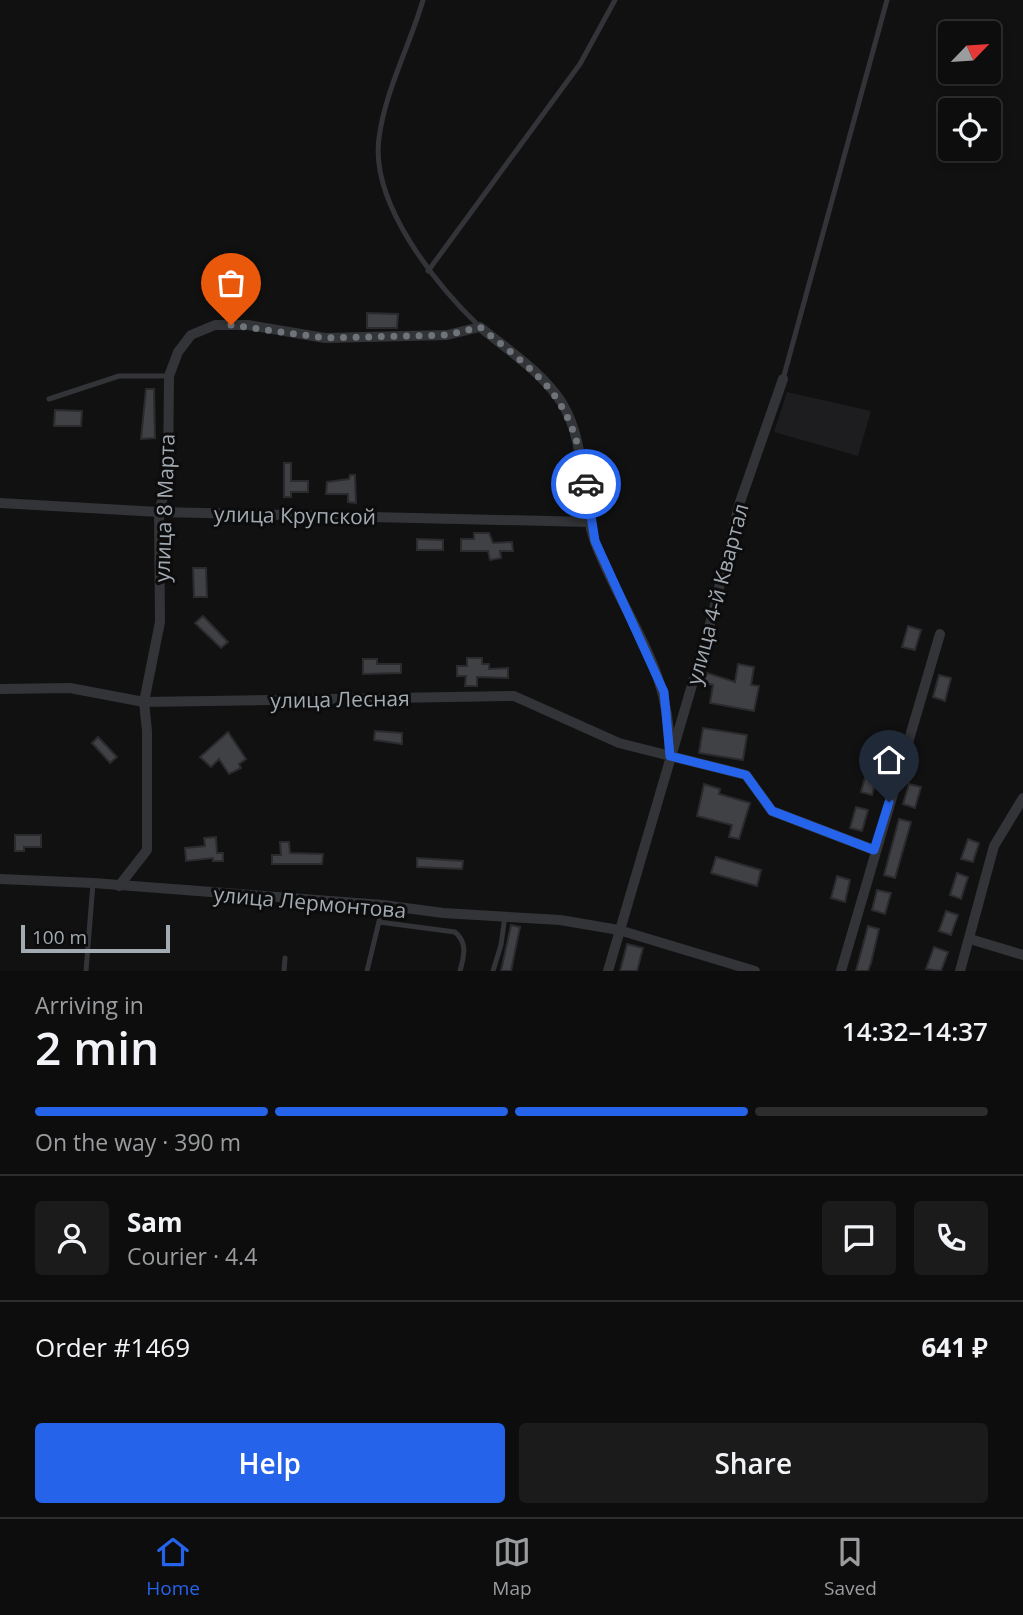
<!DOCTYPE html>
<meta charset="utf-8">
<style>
body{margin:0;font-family:"Open Sans",sans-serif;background:#1b1b1c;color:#f1f3f6;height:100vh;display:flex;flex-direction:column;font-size:26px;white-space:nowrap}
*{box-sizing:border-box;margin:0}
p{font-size:23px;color:#9a9c9e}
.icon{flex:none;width:38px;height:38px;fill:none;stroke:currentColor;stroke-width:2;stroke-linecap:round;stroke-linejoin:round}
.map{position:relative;height:971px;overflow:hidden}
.sheet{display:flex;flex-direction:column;background:#0d0d0e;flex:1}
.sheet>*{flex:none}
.needle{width:46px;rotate:65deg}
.tools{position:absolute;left:938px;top:21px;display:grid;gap:14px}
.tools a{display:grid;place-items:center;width:63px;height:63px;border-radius:7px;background:#0d0d0e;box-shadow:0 4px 10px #0003,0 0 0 2px #2d2d2e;font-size:35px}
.scale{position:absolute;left:21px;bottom:18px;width:149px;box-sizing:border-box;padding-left:7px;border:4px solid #a2aab2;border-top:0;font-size:19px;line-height:24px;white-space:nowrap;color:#a2aab2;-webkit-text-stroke:5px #0c0c0d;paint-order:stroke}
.pin{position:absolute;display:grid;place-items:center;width:60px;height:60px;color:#fff;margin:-72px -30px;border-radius:50% 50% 50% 0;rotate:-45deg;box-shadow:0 0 7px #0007}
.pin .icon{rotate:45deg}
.courier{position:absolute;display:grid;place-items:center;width:70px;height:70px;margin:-35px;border:5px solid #2563eb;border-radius:50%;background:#fff;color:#222;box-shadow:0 2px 9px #0007}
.headline em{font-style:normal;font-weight:600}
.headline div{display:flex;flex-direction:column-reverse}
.headline{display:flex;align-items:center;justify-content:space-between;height:119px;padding:0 35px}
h1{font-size:46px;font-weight:600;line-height:52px}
.bar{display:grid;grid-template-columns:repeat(4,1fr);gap:10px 7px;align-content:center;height:84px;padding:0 35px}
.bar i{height:9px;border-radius:5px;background:#2d2d2e}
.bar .active{background:#2563eb}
.bar p{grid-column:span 4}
.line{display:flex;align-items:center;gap:18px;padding:0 35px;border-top:2px solid #2d2d2e}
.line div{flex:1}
.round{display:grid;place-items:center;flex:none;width:74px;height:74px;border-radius:7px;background:#1b1b1c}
.button{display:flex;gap:14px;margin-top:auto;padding:14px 35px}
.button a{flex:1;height:80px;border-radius:7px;background:#2563eb;color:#fff;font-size:28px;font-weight:600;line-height:80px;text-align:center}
.button a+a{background:#1b1b1c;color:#f1f3f6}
.tabs{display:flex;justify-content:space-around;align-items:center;height:98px;border-top:2px solid #2d2d2e;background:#0d0d0e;font-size:19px;color:#9a9c9e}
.tabs a{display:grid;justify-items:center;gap:4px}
.tabs .active{color:#2563eb}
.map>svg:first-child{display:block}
.built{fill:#1d1d1f}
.building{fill:#404145;stroke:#2b2b2e;stroke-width:2}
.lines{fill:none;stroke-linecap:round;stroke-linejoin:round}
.lane{stroke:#323437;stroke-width:5}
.street{stroke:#323437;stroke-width:10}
.done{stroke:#6f747a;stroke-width:7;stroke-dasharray:0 12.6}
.route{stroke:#2563eb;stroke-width:9}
.labels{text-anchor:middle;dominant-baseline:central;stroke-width:6;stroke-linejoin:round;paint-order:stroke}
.street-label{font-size:21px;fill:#a2aab2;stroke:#0c0c0d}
</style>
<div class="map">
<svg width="1023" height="971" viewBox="0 0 1023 971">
<rect width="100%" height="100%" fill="#111112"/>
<!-- built -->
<path class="built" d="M787 392 871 411 858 456 774 432Z"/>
<!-- building -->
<g class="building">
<path d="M367 313 398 314 397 328H367Z"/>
<path d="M146 389H154L155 438 141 439Z"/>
<path d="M55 410 82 411 81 426H54Z"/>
<path d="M284 463H291V481H308V492H291V497H284Z"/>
<path d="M350 475H355L356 503 348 502V494H326L327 482 349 479Z"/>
<path d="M474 533H489L493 543 512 542 513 551H500L501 558 490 560 488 551H461V539H474Z"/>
<path d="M417 539 443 540V550H417Z"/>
<path d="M193 568H206L207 597H194Z"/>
<path d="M203 616 228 642 221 648 195 623Z"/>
<path d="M908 626 921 630 915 650 902 647Z"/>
<path d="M467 658H482V664H489V669L508 668V678L477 677V686H465L466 676H457V666H467Z"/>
<path d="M363 659H377V664H401V673L363 674Z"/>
<path d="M738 664 754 667 751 685 759 686 754 711 710 703 713 685 701 682 704 672 735 682Z"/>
<path d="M939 675 951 678 945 701 933 697Z"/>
<path d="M703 728 747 735 743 760 699 753Z"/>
<path d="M375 731 402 733V744L374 740Z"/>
<path d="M228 732 246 759 239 764 241 768 229 774 219 759 211 767 200 757Z"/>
<path d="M98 737 117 757 110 763 92 743Z"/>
<path d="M876 737 887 740 872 795 861 792Z"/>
<path d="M704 784 720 789 719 794 750 803 739 839 729 837 732 825 697 816Z"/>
<path d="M909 784 921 787 915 808 903 804Z"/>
<path d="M856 807 868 810 862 831 850 828Z"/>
<path d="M899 819 911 822 895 878 884 875Z"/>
<path d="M15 835H41V847H24V851H15Z"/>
<path d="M216 837 217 853H223V861H213V858L186 861 185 848 205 846 204 838Z"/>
<path d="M968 839 979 843 973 862 961 859Z"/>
<path d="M280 842H289L290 853 323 854 322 864H272V855H281Z"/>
<path d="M716 857 761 870 757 886 711 873Z"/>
<path d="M417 858 463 861 462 869 417 867Z"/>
<path d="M957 873 968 877 961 899 950 895Z"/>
<path d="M837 876 850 880 845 902 831 898Z"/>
<path d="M877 890 891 893 885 914 872 910Z"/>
<path d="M946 911 958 915 951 935 939 931Z"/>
<path d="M511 925 520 927 511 971H501Z"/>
<path d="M868 926 879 929 871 963 868 971H856Z"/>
<path d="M627 944 643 948 637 971H620Z"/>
<path d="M934 947 948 952 941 971 926 969Z"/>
</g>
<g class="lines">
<!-- lane -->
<g class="lane">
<path d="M423 0C410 45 385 91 379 138 370 203 436 285 480 327"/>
<path d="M428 271 580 64 615 0"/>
<path d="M783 379 887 0"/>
<path d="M49 399 119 376H168"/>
<path d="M379 922 455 932C468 943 464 956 460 971"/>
<path d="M86 971 93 883"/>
<path d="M284 971 285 958"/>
<path d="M367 971 383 905"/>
<path d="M493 971 501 945 505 916"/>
</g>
<!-- street -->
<g class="street">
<path d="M0 503 159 512 590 522"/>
<path d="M0 689 70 688 144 702 514 696 619 743 746 775 772 811 874 850"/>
<path d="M0 879 93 883 383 905 443 913 560 920 619 930 755 971"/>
<path d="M119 886 147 850V731L144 702 160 622 159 512 168 479 169 376 178 352 191 335 215 325H248L325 338 447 335 480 327C508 350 542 372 562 403 588 446 579 497 595 542 625 621 671 664 670 756"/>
<path d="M970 939 1023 955"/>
<path d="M608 971 712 617 739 505 783 379"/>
<path d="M841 971 940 634"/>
<path d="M960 971 994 846 1023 798"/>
</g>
</g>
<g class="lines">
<!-- done -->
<path class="done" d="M231 325 325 338 447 335 480 327C545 380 572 396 586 484"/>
<!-- route -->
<path class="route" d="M586 484 595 541 664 692 670 756 746 775 772 811 874 850 889 802"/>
</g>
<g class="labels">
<!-- street labels -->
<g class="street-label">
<text transform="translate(164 508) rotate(-88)">улица 8 Марта</text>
<text transform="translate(295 515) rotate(1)">улица Крупской</text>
<text transform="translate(717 594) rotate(-75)">улица 4-й Квартал</text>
<text transform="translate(340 699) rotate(-1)">улица Лесная</text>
<text transform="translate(310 902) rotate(5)">улица Лермонтова</text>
</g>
</g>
</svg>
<div class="tools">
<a><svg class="needle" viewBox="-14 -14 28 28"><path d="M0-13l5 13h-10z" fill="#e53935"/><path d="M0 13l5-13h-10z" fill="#9a9c9e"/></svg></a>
<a><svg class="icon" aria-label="locate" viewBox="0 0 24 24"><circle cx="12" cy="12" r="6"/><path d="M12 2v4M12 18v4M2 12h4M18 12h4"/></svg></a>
</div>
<div class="scale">100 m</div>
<div class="pin" style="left:231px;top:325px;background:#ea580c"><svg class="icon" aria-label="bag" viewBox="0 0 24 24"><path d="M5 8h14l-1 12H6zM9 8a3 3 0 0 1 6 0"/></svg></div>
<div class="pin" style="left:889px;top:802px;background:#1f2937"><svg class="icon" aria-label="home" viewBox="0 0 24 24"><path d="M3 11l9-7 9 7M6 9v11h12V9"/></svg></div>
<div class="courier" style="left:586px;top:484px"><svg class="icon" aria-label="car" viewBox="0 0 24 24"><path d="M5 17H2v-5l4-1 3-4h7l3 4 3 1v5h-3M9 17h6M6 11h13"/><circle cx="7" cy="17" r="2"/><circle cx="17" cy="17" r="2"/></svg></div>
</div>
<section class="sheet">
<div class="headline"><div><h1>2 min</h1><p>Arriving in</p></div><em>14:32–14:37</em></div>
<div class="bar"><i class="active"></i><i class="active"></i><i class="active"></i><i></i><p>On the way · 390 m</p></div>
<div class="line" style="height:126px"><a class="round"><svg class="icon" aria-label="person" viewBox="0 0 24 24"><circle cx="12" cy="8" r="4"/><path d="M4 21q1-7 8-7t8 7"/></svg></a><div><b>Sam</b><p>Courier · 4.4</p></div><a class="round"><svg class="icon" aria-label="chat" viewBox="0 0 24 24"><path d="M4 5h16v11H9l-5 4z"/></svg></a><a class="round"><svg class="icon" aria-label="phone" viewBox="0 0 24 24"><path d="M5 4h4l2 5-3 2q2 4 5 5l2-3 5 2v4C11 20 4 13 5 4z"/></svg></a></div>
<div class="line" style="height:91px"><div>Order #1469</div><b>641 ₽</b></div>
<div class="button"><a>Help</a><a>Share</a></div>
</section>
<nav class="tabs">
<a class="active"><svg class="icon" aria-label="home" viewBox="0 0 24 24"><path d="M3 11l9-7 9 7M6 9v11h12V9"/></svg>Home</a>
<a><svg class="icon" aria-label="map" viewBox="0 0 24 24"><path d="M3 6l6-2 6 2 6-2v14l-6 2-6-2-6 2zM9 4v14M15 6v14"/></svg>Map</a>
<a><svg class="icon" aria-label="saved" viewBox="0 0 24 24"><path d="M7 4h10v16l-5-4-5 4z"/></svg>Saved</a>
</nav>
